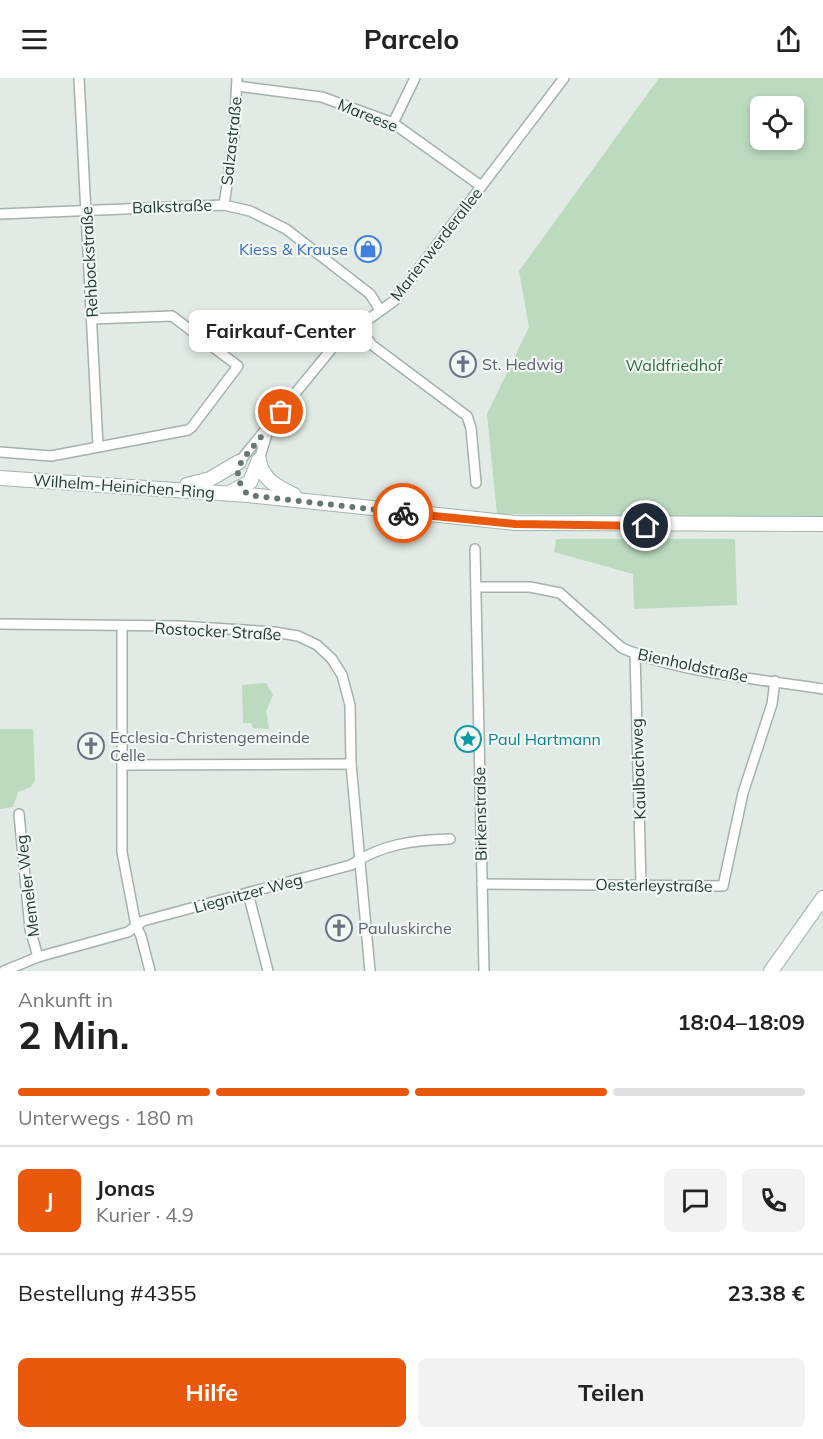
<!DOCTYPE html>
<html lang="de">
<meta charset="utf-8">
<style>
body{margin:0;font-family:Mulish,sans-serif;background:#f2f2f2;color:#222;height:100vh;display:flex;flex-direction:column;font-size:22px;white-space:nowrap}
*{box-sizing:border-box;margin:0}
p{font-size:20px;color:#767676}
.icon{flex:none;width:33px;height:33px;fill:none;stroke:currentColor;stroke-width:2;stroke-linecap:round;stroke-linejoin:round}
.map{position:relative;height:893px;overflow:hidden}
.sheet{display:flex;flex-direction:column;background:#fff;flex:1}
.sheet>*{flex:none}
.tools{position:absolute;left:750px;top:18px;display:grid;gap:12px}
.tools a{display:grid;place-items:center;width:54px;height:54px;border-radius:9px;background:#fff;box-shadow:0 3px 9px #0003;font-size:30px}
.pin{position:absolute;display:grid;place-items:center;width:51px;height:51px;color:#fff;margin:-26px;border:3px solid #fff;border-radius:50%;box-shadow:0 2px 6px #0007}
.courier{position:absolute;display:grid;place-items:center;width:60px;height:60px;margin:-30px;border:4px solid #ea580c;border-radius:50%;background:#fff;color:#222;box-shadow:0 2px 8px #0007}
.bubble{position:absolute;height:42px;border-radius:9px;background:#fff;box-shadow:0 3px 9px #0003;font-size:20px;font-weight:700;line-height:42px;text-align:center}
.head em{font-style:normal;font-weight:700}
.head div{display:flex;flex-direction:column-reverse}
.head{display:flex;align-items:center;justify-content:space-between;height:102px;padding:0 18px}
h1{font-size:39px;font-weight:700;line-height:45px}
.bar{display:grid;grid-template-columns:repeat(4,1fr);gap:9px 6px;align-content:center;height:72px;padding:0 18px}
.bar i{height:8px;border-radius:4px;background:#e0e0e0}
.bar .active{background:#ea580c}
.bar p{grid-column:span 4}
.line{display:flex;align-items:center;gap:15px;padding:0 18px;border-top:2px solid #e0e0e0}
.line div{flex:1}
.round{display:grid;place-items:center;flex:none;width:63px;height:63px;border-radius:9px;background:#f2f2f2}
.button{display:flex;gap:12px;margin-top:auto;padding:12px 18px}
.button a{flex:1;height:69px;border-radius:9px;background:#ea580c;color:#fff;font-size:24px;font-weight:700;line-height:69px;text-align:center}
.button a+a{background:#f2f2f2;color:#222}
header{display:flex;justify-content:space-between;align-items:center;height:78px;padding:0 18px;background:#fff;font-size:27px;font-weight:700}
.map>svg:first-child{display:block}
.green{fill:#bbdabe;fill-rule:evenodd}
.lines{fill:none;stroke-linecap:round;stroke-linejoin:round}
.minor-casing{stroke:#a4b2aa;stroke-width:12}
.secondary-casing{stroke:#a1b5aa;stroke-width:16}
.minor{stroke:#fff;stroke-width:9}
.secondary{stroke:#fff;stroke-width:14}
.done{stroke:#66786e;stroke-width:6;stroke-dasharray:0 10.8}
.route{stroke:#ea580c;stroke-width:8}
.labels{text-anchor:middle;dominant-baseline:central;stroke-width:4.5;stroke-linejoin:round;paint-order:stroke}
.street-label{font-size:16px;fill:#233a2f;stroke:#f1f7f3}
.shop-label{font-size:16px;fill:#366cbe;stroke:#f1f7f3;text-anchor:end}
.worship-label{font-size:16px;fill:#5b616d;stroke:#f1f7f3;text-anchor:start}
.park-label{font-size:16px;fill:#306d3c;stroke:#f1f7f3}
.culture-label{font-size:16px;fill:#0d838f;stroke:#f1f7f3;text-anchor:start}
</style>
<header><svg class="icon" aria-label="menu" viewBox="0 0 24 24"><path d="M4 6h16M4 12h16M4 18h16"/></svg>Parcelo<svg class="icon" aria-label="share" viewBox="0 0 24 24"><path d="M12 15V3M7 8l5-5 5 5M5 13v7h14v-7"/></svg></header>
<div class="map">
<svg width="823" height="893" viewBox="0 0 823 893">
<rect width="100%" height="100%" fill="#e1eae4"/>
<!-- green -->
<g class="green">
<path d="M659 0H823V439L497 436 487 336 529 249 519 193ZM760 28H794V62H760Z"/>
<path d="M556 461H735L737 527 634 531 633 496 554 474Z"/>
<path d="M266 605 273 617 266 633 269 651 253 650 251 645H243L242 607Z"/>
<path d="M0 651H33L35 702 31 709 18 714 13 729 0 731Z"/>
</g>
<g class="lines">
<defs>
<g id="minor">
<path d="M79 0 98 368"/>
<path d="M237 8 322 19 393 45 481 108"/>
<path d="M393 45 415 0"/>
<path d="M224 127 234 58 237 0"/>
<path d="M0 136 224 127 250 133 286 151 370 216 380 232"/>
<path d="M357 247 372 267 467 338 471 350 476 405"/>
<path d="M0 374 51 378 188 352 192 349 238 288 172 238 92 241"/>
<path d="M259 382 267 356"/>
<path d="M239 384 338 263 394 223 564 0"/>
<path d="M475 471 484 893"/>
<path d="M476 509H530L560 515 622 570C680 595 760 601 823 611"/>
<path d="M0 546 179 548 274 554 298 558 317 567 332 581 342 597 350 627 351 686 370 893"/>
<path d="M122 548V774L136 848 141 858 150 893"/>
<path d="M635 575 641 806"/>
<path d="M123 687 351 686"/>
<path d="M19 736 30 851 38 879"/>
<path d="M482 806 723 808 743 715 772 626 775 603"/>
<path d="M248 815 268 893"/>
<path d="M4 893 38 879 128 854 143 843 351 787C381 766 415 762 450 761"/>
</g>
<g id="secondary">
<path d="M259 382C262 401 277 409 294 417"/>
<path d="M0 400 248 417 515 445 823 446"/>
<path d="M187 407 210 401 239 384"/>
<path d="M231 414 250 404 259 382"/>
<path d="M771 893 823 820"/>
</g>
</defs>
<!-- minor casing -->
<use href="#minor" class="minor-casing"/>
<!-- secondary casing -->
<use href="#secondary" class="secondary-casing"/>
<!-- minor -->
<use href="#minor" class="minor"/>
<!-- secondary -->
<use href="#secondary" class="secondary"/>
</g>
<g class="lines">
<!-- done -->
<path class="done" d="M281 334C273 344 265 354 257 364 241 384 228 393 248 417L403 435"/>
<!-- route -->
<path class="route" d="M403 435 515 446 646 448"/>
</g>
<!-- icons -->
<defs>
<symbol id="shop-ring" viewBox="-11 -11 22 22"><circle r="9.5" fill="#f1f7f3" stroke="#3f7fe0" stroke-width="1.5"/><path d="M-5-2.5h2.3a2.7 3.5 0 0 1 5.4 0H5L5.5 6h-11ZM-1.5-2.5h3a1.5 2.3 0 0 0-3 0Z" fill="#3f7fe0"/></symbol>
<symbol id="church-ring" viewBox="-11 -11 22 22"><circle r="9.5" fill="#f1f7f3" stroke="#6b7280" stroke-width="1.5"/><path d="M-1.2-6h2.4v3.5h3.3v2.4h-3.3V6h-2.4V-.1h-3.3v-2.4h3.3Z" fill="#6b7280"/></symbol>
<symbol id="sight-ring" viewBox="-11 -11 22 22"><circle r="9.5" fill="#f1f7f3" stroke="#0f9aa8" stroke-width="1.5"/><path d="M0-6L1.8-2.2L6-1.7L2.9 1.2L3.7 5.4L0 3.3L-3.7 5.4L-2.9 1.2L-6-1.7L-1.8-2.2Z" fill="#0f9aa8"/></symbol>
</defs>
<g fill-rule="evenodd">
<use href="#shop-ring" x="353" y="156" width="30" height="30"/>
<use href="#church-ring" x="448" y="271" width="30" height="30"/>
<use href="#sight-ring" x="453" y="646" width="30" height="30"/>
<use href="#church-ring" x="76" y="653" width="30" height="30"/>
<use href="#church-ring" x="324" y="835" width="30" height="30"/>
</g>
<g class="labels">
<!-- street labels -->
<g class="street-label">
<text transform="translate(368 37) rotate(22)">Mareese</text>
<text transform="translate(231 63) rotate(-84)">Salzastraße</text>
<text transform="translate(172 128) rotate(-2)">Balkstraße</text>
<text transform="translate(436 166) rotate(-52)">Marienwerderallee</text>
<text transform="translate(89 184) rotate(-93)">Rehbockstraße</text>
<text transform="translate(124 408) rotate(4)">Wilhelm-Heinichen-Ring</text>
<text transform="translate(218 553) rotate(3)">Rostocker Straße</text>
<text transform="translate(693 587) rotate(12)">Bienholdstraße</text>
<text transform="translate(638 691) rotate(-92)">Kaulbachweg</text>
<text transform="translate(480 736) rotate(-91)">Birkenstraße</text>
<text transform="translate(654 807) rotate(1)">Oesterleystraße</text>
<text transform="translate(27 808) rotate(-97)">Memeler Weg</text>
<text transform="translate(248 815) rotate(-15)">Liegnitzer Weg</text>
</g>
<!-- shop labels -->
<g class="shop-label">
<text x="348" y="171">Kiess &amp; Krause</text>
</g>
<!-- worship labels -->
<g class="worship-label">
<text x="482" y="286">St. Hedwig</text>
<text x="110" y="659">Ecclesia-Christengemeinde<tspan x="110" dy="18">Celle</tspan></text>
<text x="358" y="850">Pauluskirche</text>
</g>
<!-- park labels -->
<g class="park-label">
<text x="674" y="287">Waldfriedhof</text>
</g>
<!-- culture labels -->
<g class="culture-label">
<text x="488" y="661">Paul Hartmann</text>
</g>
</g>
</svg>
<div class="tools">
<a><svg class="icon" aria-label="locate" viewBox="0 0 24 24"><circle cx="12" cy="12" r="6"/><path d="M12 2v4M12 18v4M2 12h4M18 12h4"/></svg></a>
</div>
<div class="pin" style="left:281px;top:334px;background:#ea580c"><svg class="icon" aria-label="bag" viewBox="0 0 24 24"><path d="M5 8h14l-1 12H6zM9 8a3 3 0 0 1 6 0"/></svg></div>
<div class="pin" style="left:646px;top:448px;background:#1f2937"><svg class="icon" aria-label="home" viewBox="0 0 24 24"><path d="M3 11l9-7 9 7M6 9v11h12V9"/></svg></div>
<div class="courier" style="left:403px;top:435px"><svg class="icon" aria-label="bike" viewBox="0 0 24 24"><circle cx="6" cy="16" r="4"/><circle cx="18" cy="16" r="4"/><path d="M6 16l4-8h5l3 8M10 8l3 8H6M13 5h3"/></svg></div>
<div class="bubble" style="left:189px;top:232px;width:183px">Fairkauf-Center</div>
</div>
<section class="sheet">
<div class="head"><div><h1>2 Min.</h1><p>Ankunft in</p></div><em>18:04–18:09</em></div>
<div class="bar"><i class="active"></i><i class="active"></i><i class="active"></i><i></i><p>Unterwegs · 180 m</p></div>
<div class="line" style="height:108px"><b class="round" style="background:#ea580c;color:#fff">J</b><div><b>Jonas</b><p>Kurier · 4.9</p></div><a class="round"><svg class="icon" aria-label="chat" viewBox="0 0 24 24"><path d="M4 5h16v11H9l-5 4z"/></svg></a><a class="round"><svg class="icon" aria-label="phone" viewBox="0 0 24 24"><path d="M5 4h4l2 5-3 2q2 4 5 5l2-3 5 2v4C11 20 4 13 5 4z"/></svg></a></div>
<div class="line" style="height:78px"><div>Bestellung #4355</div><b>23.38 €</b></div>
<div class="button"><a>Hilfe</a><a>Teilen</a></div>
</section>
